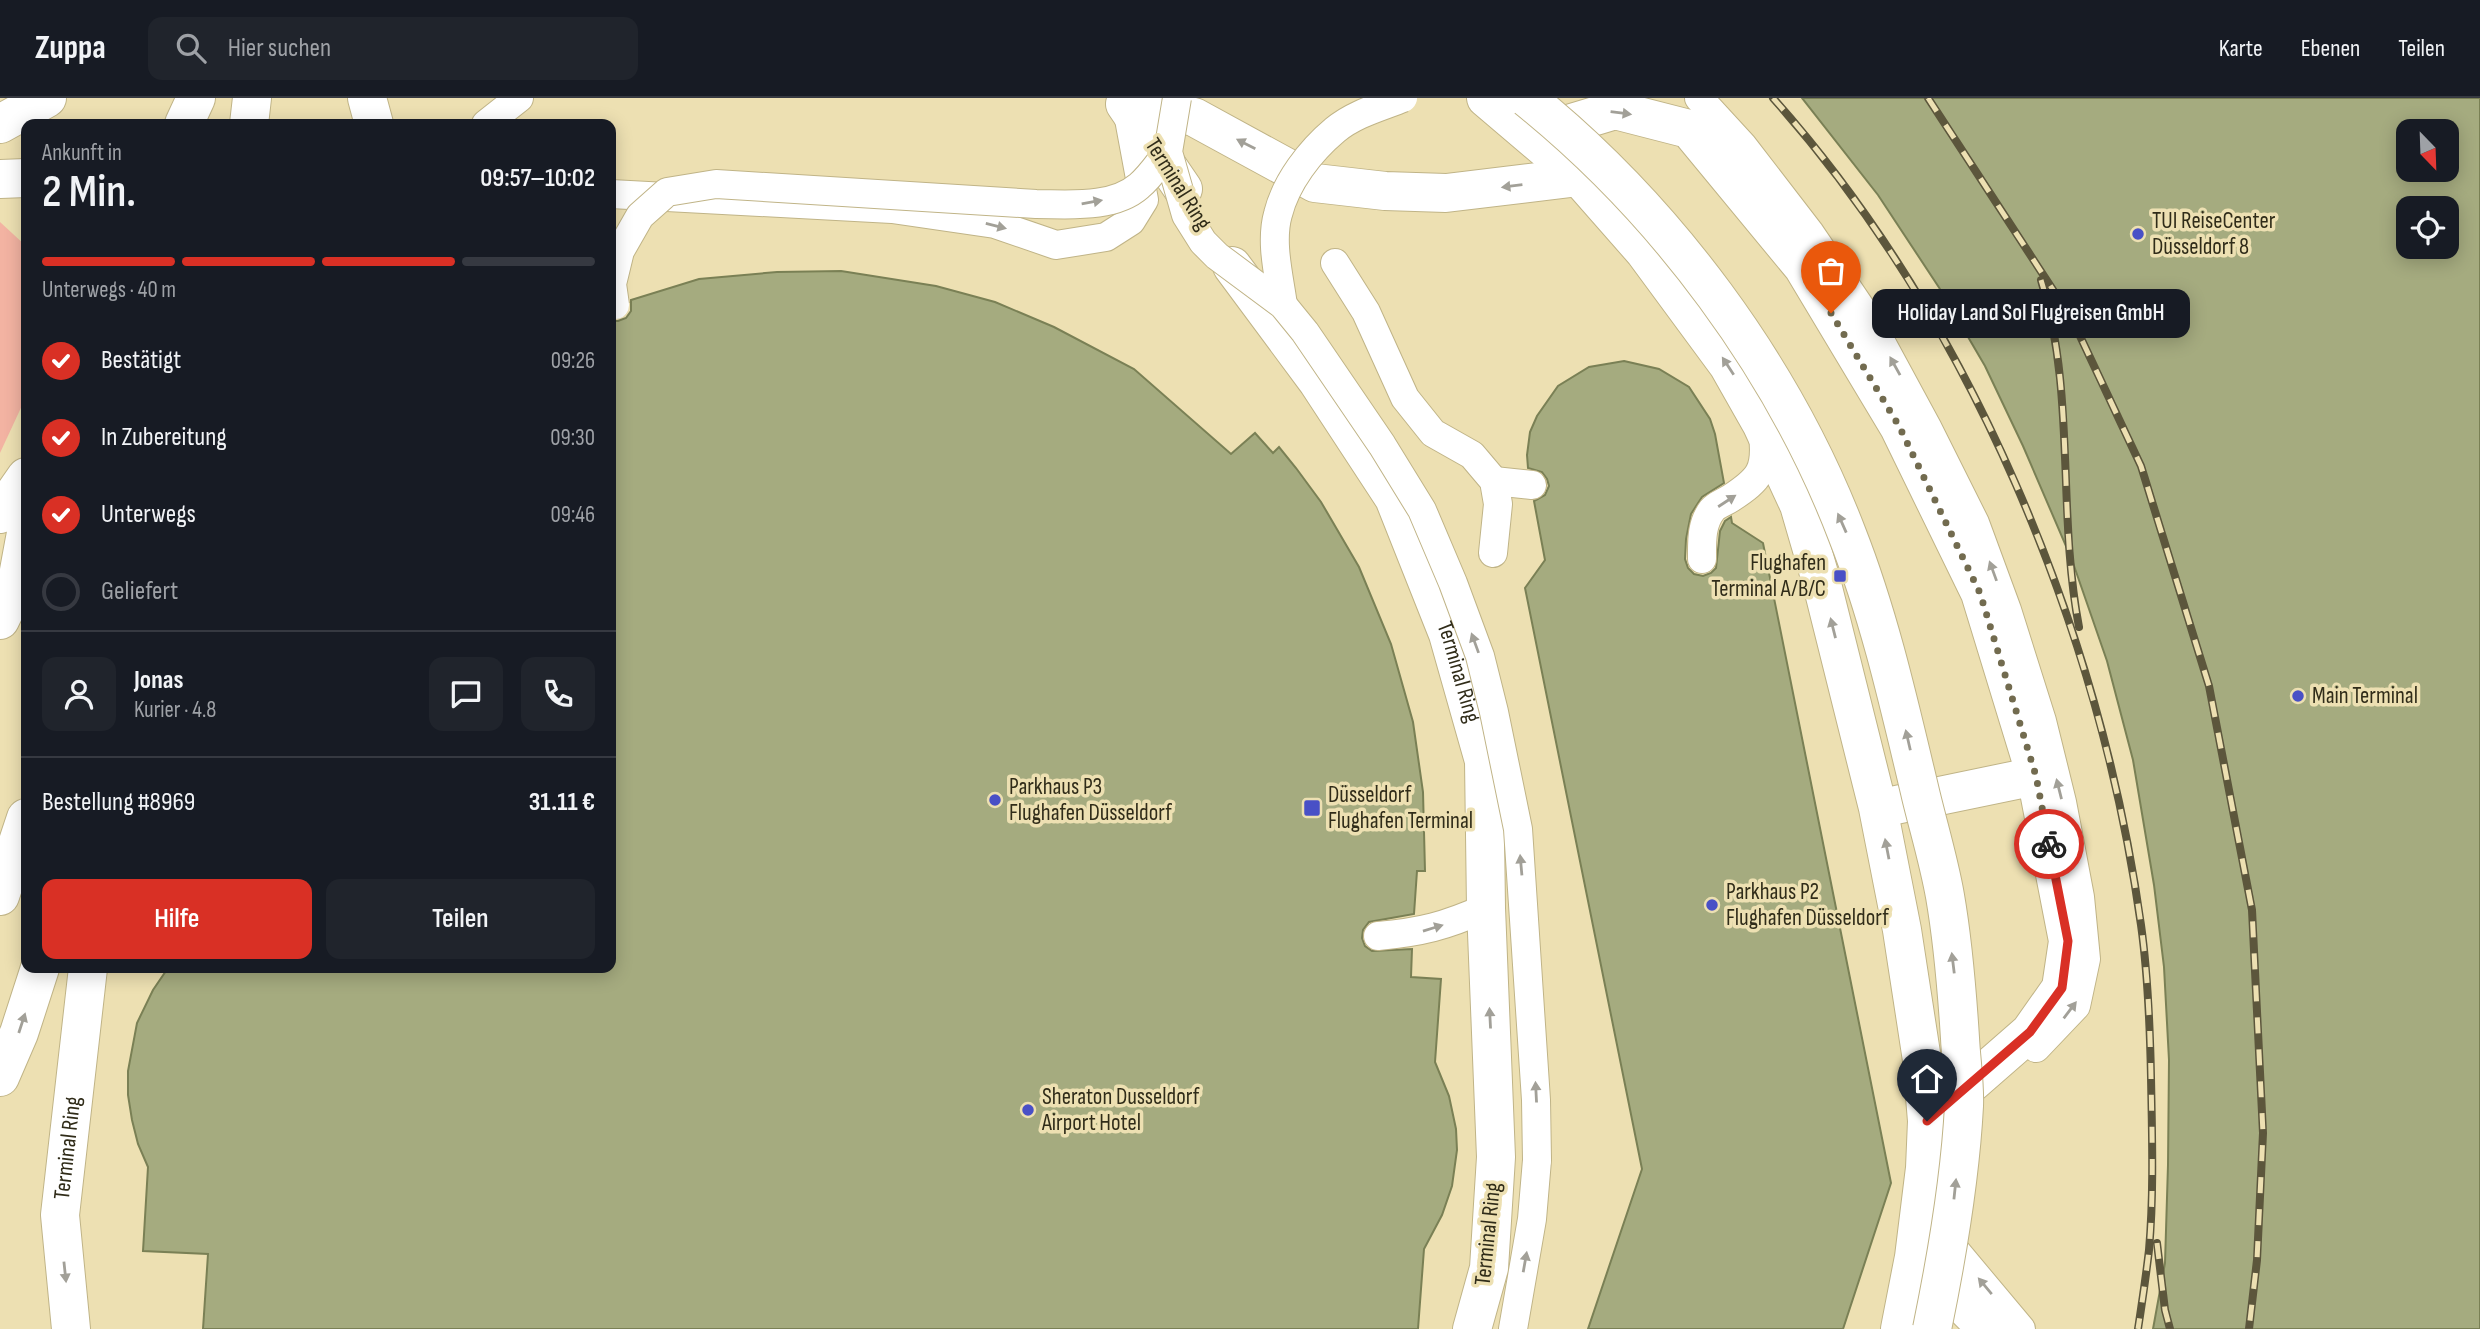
<!DOCTYPE html>
<html lang="de">
<meta charset="utf-8">
<style>
body{margin:0;font-family:"Sofia Sans Condensed",sans-serif;background:#20242c;color:#f1f3f6;height:100vh;display:flex;flex-direction:column;font-size:26px;white-space:nowrap}
*{box-sizing:border-box;margin:0}
p{font-size:23px;color:#9ea1a6}
.icon{flex:none;width:38px;height:38px;fill:none;stroke:currentColor;stroke-width:2;stroke-linecap:round;stroke-linejoin:round}
.map{position:relative;flex:1;overflow:hidden}
.side{position:absolute;left:21px;top:21px;width:595px;height:854px;display:flex;flex-direction:column;background:#171b24;border-radius:14px;box-shadow:0 4px 18px #0003}
.side>*{flex:none}
.needle{width:46px;rotate:157deg}
.buttons{position:absolute;left:2396px;top:21px;display:grid;gap:14px}
.buttons a{display:grid;place-items:center;width:63px;height:63px;border-radius:14px;background:#171b24;box-shadow:0 4px 18px #0003;font-size:35px}
.pin{position:absolute;display:grid;place-items:center;width:60px;height:60px;color:#fff;margin:-72px -30px;border-radius:50% 50% 50% 0;rotate:-45deg;box-shadow:0 0 7px #0007}
.pin .icon{rotate:45deg}
.courier{position:absolute;display:grid;place-items:center;width:70px;height:70px;margin:-35px;border:5px solid #d93025;border-radius:50%;background:#fff;color:#222;box-shadow:0 2px 9px #0007}
.bubble{position:absolute;height:49px;border-radius:14px;background:#171b24;box-shadow:0 4px 18px #0003;font-size:23px;font-weight:600;line-height:49px;text-align:center}
.summary em{font-style:normal;font-weight:600}
.summary div{display:flex;flex-direction:column-reverse}
.summary{display:flex;align-items:center;justify-content:space-between;height:119px;padding:0 21px}
h1{font-size:46px;font-weight:600;line-height:52px}
.bar{display:grid;grid-template-columns:repeat(4,1fr);gap:10px 7px;align-content:center;height:84px;padding:0 21px}
.bar i{height:9px;border-radius:5px;background:#363941}
.bar .active{background:#d93025}
.bar p{grid-column:span 4}
.line{display:flex;align-items:center;gap:18px;padding:0 21px;border-top:2px solid #363941}
.line div{flex:1}
.round{display:grid;place-items:center;flex:none;width:74px;height:74px;border-radius:14px;background:#20242c}
ol{padding:0 21px;list-style:none}
li{display:flex;align-items:center;gap:21px;height:77px}
li p{margin-inline-start:auto}
li .icon{padding:7px;border-radius:50%;background:#d93025;color:#fff;stroke-width:4}
li:last-child{color:#9ea1a6}
li i{width:38px;height:38px;border:4px solid #363941;border-radius:50%}
.action{display:flex;gap:14px;margin-top:auto;padding:14px 21px}
.action a{flex:1;height:80px;border-radius:14px;background:#d93025;color:#fff;font-size:28px;font-weight:600;line-height:80px;text-align:center}
.action a+a{background:#20242c;color:#f1f3f6}
header{display:flex;align-items:center;gap:42px;box-sizing:border-box;height:98px;padding:0 35px;background:#171b24;border-bottom:2px solid #363941}
header strong{font-size:33px}
nav{display:flex;gap:38px;margin-inline-start:auto;font-size:24px}
.search{width:490px;height:63px;background:#20242c;display:flex;align-items:center;gap:18px;box-sizing:border-box;padding:0 24px;border-radius:14px;color:#9ea1a6;font-size:26px}
.map>svg:first-child{display:block}
.green{fill:#f3b3a2}
.building{fill:#a5ab7f;stroke:#7a8055;stroke-width:2;fill-rule:evenodd}
.lines{fill:none;stroke-linecap:round;stroke-linejoin:round}
.lane-casing{stroke:#c0b487;stroke-width:30}
.street-casing{stroke:#c0b487;stroke-width:40}
.highway-casing{stroke:#c0b487;stroke-width:40}
.lane{stroke:#fff;stroke-width:28}
.street{stroke:#fff;stroke-width:38}
.highway{stroke:#fff;stroke-width:38}
.rail-casing{stroke:#5c563c;stroke-width:8}
.rail{stroke:#ede0b2;stroke-width:5;stroke-dasharray:16;stroke-linecap:butt}
.lane-bridge-casing{stroke:#c0b487;stroke-width:30;stroke-linecap:butt}
.street-bridge-casing{stroke:#c0b487;stroke-width:40;stroke-linecap:butt}
.lane-bridge{stroke:#fff;stroke-width:28}
.street-bridge{stroke:#fff;stroke-width:38}
.oneway{fill:#a2a098}
.done{stroke:#726b4f;stroke-width:7;stroke-dasharray:0 12.6}
.route{stroke:#d93025;stroke-width:9}
.poi-dot{fill:#4950c6;stroke:#ede0b2;stroke-width:2.5}
.labels{text-anchor:middle;dominant-baseline:central;stroke-width:7;stroke-linejoin:round;paint-order:stroke}
.street-label{font-size:23px;fill:#302c19;stroke:#ede0b2}
.poi-label{font-size:23px;fill:#302c19;stroke:#ede0b2;text-anchor:start}
</style>
<header>
<strong>Zuppa</strong>
<div class="search"><svg class="icon" aria-label="search" viewBox="0 0 24 24"><circle cx="10" cy="10" r="6"/><path d="M15 15l6 6"/></svg>Hier suchen</div>
<nav><a>Karte</a><a>Ebenen</a><a>Teilen</a></nav>
</header>
<div class="map">
<svg width="2480" height="1231" viewBox="0 0 2480 1231">
<rect width="100%" height="100%" fill="#ede0b2"/>
<!-- green -->
<path class="green" d="M0 124 26 148V299L0 355Z"/>
<!-- building -->
<g class="building">
<path d="M1802 0H2480V1231H2153L2165 1165 2168 1067 2169 962 2164 869 2154 787 2133 662 2107 563 2072 462 2023 348 1985 268 1940 191 1878 97ZM2408 33H2446V72H2408ZM2408 110H2446V149H2408Z"/>
<path d="M841 173 936 188 995 204 1054 229 1134 271 1231 356 1255 335 1273 355 1279 349 1296 370 1321 404 1359 469 1391 546 1413 624 1423 694 1425 773H1417L1414 816 1369 824 1363 832 1362 840 1365 848 1372 853 1412 851 1411 879 1441 881 1435 964 1449 998 1456 1031 1457 1052 1452 1088 1442 1117 1424 1151 1418 1231H203L208 1156 143 1153 148 1069 138 1046 132 1022 128 997V973L137 925 153 892 168 870H611V223H618L626 220 631 213V202L699 181 777 174Z"/>
<path d="M1624 263 1659 271 1689 289 1710 321 1715 336 1724 385 1702 399 1691 416 1686 441 1685 461 1688 470 1694 476 1703 478 1711 475 1716 470 1720 433 1725 423 1731 419 1732 425 1763 445 1891 1085 1843 1231H1588L1642 1071 1525 490 1545 462 1534 403 1545 397 1549 388 1547 381 1542 374 1528 370 1527 357 1530 334 1537 318 1558 288 1589 269Z"/>
</g>
<g class="lines">
<defs>
<g id="lane">
<path d="M1699 0 1743 48 1810 135 1869 222 1928 331 1975 425 2007 512 2042 623 2062 704 2080 799 2086 861 2076 908 2036 950"/>
<path d="M486 26 519 0"/>
<path d="M611 96 892 111 995 126 1056 147 1106 139 1131 123 1144 102 1129 21"/>
<path d="M1335 165 1366 214 1405 300 1433 335 1472 357 1494 383 1498 406 1493 455"/>
<path d="M1494 383 1532 387"/>
<path d="M1702 461C1702 444 1701 426 1712 412 1716 407 1725 404 1731 400 1760 381 1767 372 1763 337"/>
<path d="M1378 838C1422 834 1445 828 1486 810"/>
<path d="M1949 1145 2021 1231"/>
<path d="M1513 1231 1532 1121 1537 1062"/>
</g>
<g id="street">
<path d="M367 0 374 26"/>
<path d="M1486 0 1579 79 1644 153 1728 267 1762 327 1799 407 1822 486 1878 710 1902 832 1922 962 1927 1023 1925 1070 1914 1159 1900 1231"/>
<path d="M1125 6 1183 91"/>
<path d="M1135 7 1194 19 1315 85 1385 93 1446 95 1579 79"/>
<path d="M0 26 47 0"/>
<path d="M184 26 196 0"/>
<path d="M249 26 252 0"/>
<path d="M1532 37 1615 12 1689 31 1803 169 1899 329 1980 495 2036 678 2068 843 2061 890 2030 934 1943 1010"/>
<path d="M0 81 26 80"/>
<path id="s1" d="M1232 168 1318 284 1394 400 1448 536 1484 663 1486 810 1496 1059 1489 1170 1472 1231"/>
<path d="M0 416 26 379"/>
<path d="M1891 708 2036 678"/>
<path d="M0 979 19 935 40 870"/>
<path d="M1921 1165 1987 1231"/>
<path id="s2" d="M71 1231 60 1117 88 870"/>
</g>
<g id="highway">
<path d="M0 522 16 489 26 435"/>
<path d="M0 798 26 720"/>
</g>
</defs>
<!-- lane casing -->
<use href="#lane" class="lane-casing"/>
<!-- street casing -->
<use href="#street" class="street-casing"/>
<!-- highway casing -->
<use href="#highway" class="highway-casing"/>
<!-- lane -->
<use href="#lane" class="lane"/>
<!-- street -->
<use href="#street" class="street"/>
<!-- highway -->
<use href="#highway" class="highway"/>
<defs>
<g id="rail">
<path d="M1773 0C1971 222 2100 533 2141 827 2148 877 2150 929 2151 979 2152 1036 2154 1095 2149 1152 2146 1178 2142 1205 2138 1231"/>
<path d="M1928 0 2072 221 2141 368 2209 588 2252 812 2263 1035 2257 1162 2249 1231"/>
<path d="M2041 182C2076 295 2057 414 2079 529"/>
<path d="M2157 1145 2165 1212 2170 1231"/>
</g>
</defs>
<!-- rail casing -->
<use href="#rail" class="rail-casing"/>
<!-- rail -->
<use href="#rail" class="rail"/>
<defs>
<g id="lane-bridge">
<path d="M1177 0 1168 54 1186 117 1203 144 1217 158 1283 207 1305 234 1382 347 1422 412 1453 485 1480 558 1494 614 1518 731 1536 1002 1537 1062"/>
<path d="M615 207 612 186 620 153 640 118 667 94 716 86 1036 106C1068 106 1113 111 1139 88 1150 79 1159 65 1168 54"/>
<path d="M1283 207C1279 178 1270 144 1278 116 1286 84 1310 53 1335 32 1354 16 1380 9 1403 0"/>
</g>
<path id="street-bridge" d="M1527 0C1666 112 1783 269 1847 436 1880 520 1900 610 1921 698 1929 731 1939 764 1945 798 1953 844 1957 893 1960 940 1961 962 1965 986 1964 1008 1960 1083 1947 1158 1932 1231"/>
</defs>
<!-- lane-bridge casing -->
<use href="#lane-bridge" class="lane-bridge-casing"/>
<!-- street-bridge casing -->
<use href="#street-bridge" class="street-bridge-casing"/>
<!-- lane-bridge -->
<use href="#lane-bridge" class="lane-bridge"/>
<!-- street-bridge -->
<use href="#street-bridge" class="street-bridge"/>
</g>
<!-- one-way arrows -->
<defs><path id="oneway-solid" d="M-6-.8H1V-3.2L6.5 0L1 3.2V.8H-6Z" transform="scale(1.75)"/></defs>
<g class="oneway">
<use href="#oneway-solid" transform="translate(1621 15) rotate(7)"/>
<use href="#oneway-solid" transform="translate(1246 46) rotate(-153)"/>
<use href="#oneway-solid" transform="translate(1512 88) rotate(173)"/>
<use href="#oneway-solid" transform="translate(1092 104) rotate(-10)"/>
<use href="#oneway-solid" transform="translate(996 128) rotate(14)"/>
<use href="#oneway-solid" transform="translate(1728 268) rotate(-123)"/>
<use href="#oneway-solid" transform="translate(1895 268) rotate(-119)"/>
<use href="#oneway-solid" transform="translate(1727 403) rotate(-33)"/>
<use href="#oneway-solid" transform="translate(1842 425) rotate(-114)"/>
<use href="#oneway-solid" transform="translate(1993 473) rotate(-110)"/>
<use href="#oneway-solid" transform="translate(1833 530) rotate(-104)"/>
<use href="#oneway-solid" transform="translate(1475 545) rotate(-110)"/>
<use href="#oneway-solid" transform="translate(1908 642) rotate(-103)"/>
<use href="#oneway-solid" transform="translate(2059 691) rotate(-104)"/>
<use href="#oneway-solid" transform="translate(1887 751) rotate(-101)"/>
<use href="#oneway-solid" transform="translate(1521 767) rotate(-95)"/>
<use href="#oneway-solid" transform="translate(1433 830) rotate(-17)"/>
<use href="#oneway-solid" transform="translate(1953 865) rotate(-97)"/>
<use href="#oneway-solid" transform="translate(2070 912) rotate(-53)"/>
<use href="#oneway-solid" transform="translate(1490 920) rotate(-93)"/>
<use href="#oneway-solid" transform="translate(22 925) rotate(-72)"/>
<use href="#oneway-solid" transform="translate(1536 994) rotate(-93)"/>
<use href="#oneway-solid" transform="translate(1955 1091) rotate(-84)"/>
<use href="#oneway-solid" transform="translate(1525 1164) rotate(-80)"/>
<use href="#oneway-solid" transform="translate(65 1174) rotate(84)"/>
<use href="#oneway-solid" transform="translate(1985 1188) rotate(-130)"/>
</g>
<g class="lines">
<!-- done -->
<path class="done" d="M1831 215 1899 328 1980 495 2036 678 2049 746"/>
<!-- route -->
<path class="route" d="M1927 1023 2030 934 2062 890 2068 843 2049 746"/>
</g>
<!-- markers -->
<g class="poi-dot">
<circle cx="2138" cy="136" r="7"/>
<rect x="1833" y="471" width="14" height="14" rx="3.5"/>
<circle cx="2298" cy="598" r="7"/>
<circle cx="995" cy="702" r="7"/>
<rect x="1303" y="701" width="18" height="18" rx="3.5"/>
<circle cx="1712" cy="807" r="7"/>
<circle cx="1028" cy="1012" r="7"/>
</g>
<g class="labels">
<!-- street labels -->
<g class="street-label">
<text transform="translate(1178 86) rotate(58)">Terminal Ring</text>
<text stroke="none"><textPath href="#s1" startOffset="469">Terminal Ring</textPath></text>
<text stroke="none"><textPath href="#s2" startOffset="182">Terminal Ring</textPath></text>
<text transform="translate(1488 1136) rotate(-84)">Terminal Ring</text>
</g>
<!-- poi labels -->
<g class="poi-label">
<text x="2152" y="123">TUI ReiseCenter<tspan x="2152" dy="26">Düsseldorf 8</tspan></text>
<text x="1826" y="465" text-anchor="end">Flughafen<tspan x="1826" dy="26">Terminal A/B/C</tspan></text>
<text x="2312" y="598">Main Terminal</text>
<text x="1009" y="689">Parkhaus P3<tspan x="1009" dy="26">Flughafen Düsseldorf</tspan></text>
<text x="1328" y="697">Düsseldorf<tspan x="1328" dy="26">Flughafen Terminal</tspan></text>
<text x="1726" y="794">Parkhaus P2<tspan x="1726" dy="26">Flughafen Düsseldorf</tspan></text>
<text x="1042" y="999">Sheraton Dusseldorf<tspan x="1042" dy="26">Airport Hotel</tspan></text>
</g>
</g>
</svg>
<div class="buttons">
<a><svg class="needle" viewBox="-14 -14 28 28"><path d="M0-13l5 13h-10z" fill="#e53935"/><path d="M0 13l5-13h-10z" fill="#9ea1a6"/></svg></a>
<a><svg class="icon" aria-label="locate" viewBox="0 0 24 24"><circle cx="12" cy="12" r="6"/><path d="M12 2v4M12 18v4M2 12h4M18 12h4"/></svg></a>
</div>
<div class="pin" style="left:1831px;top:215px;background:#ea580c"><svg class="icon" aria-label="bag" viewBox="0 0 24 24"><path d="M5 8h14l-1 12H6zM9 8a3 3 0 0 1 6 0"/></svg></div>
<div class="pin" style="left:1927px;top:1023px;background:#1f2937"><svg class="icon" aria-label="home" viewBox="0 0 24 24"><path d="M3 11l9-7 9 7M6 9v11h12V9"/></svg></div>
<div class="courier" style="left:2049px;top:746px"><svg class="icon" aria-label="bike" viewBox="0 0 24 24"><circle cx="6" cy="16" r="4"/><circle cx="18" cy="16" r="4"/><path d="M6 16l4-8h5l3 8M10 8l3 8H6M13 5h3"/></svg></div>
<div class="bubble" style="left:1872px;top:191px;width:318px">Holiday Land Sol Flugreisen GmbH</div>
<section class="side">
<div class="summary"><div><h1>2 Min.</h1><p>Ankunft in</p></div><em>09:57–10:02</em></div>
<div class="bar"><i class="active"></i><i class="active"></i><i class="active"></i><i></i><p>Unterwegs · 40 m</p></div>
<ol>
<li><svg class="icon" aria-label="check" viewBox="0 0 24 24"><path d="M5 12l5 5 9-10"/></svg>Bestätigt<p>09:26</p></li>
<li><svg class="icon" aria-label="check" viewBox="0 0 24 24"><path d="M5 12l5 5 9-10"/></svg>In Zubereitung<p>09:30</p></li>
<li><svg class="icon" aria-label="check" viewBox="0 0 24 24"><path d="M5 12l5 5 9-10"/></svg>Unterwegs<p>09:46</p></li>
<li><i></i>Geliefert</li>
</ol>
<div class="line" style="height:126px"><a class="round"><svg class="icon" aria-label="person" viewBox="0 0 24 24"><circle cx="12" cy="8" r="4"/><path d="M4 21q1-7 8-7t8 7"/></svg></a><div><b>Jonas</b><p>Kurier · 4.8</p></div><a class="round"><svg class="icon" aria-label="chat" viewBox="0 0 24 24"><path d="M4 5h16v11H9l-5 4z"/></svg></a><a class="round"><svg class="icon" aria-label="phone" viewBox="0 0 24 24"><path d="M5 4h4l2 5-3 2q2 4 5 5l2-3 5 2v4C11 20 4 13 5 4z"/></svg></a></div>
<div class="line" style="height:91px"><div>Bestellung #8969</div><b>31.11 €</b></div>
<div class="action"><a>Hilfe</a><a>Teilen</a></div>
</section>
</div>
